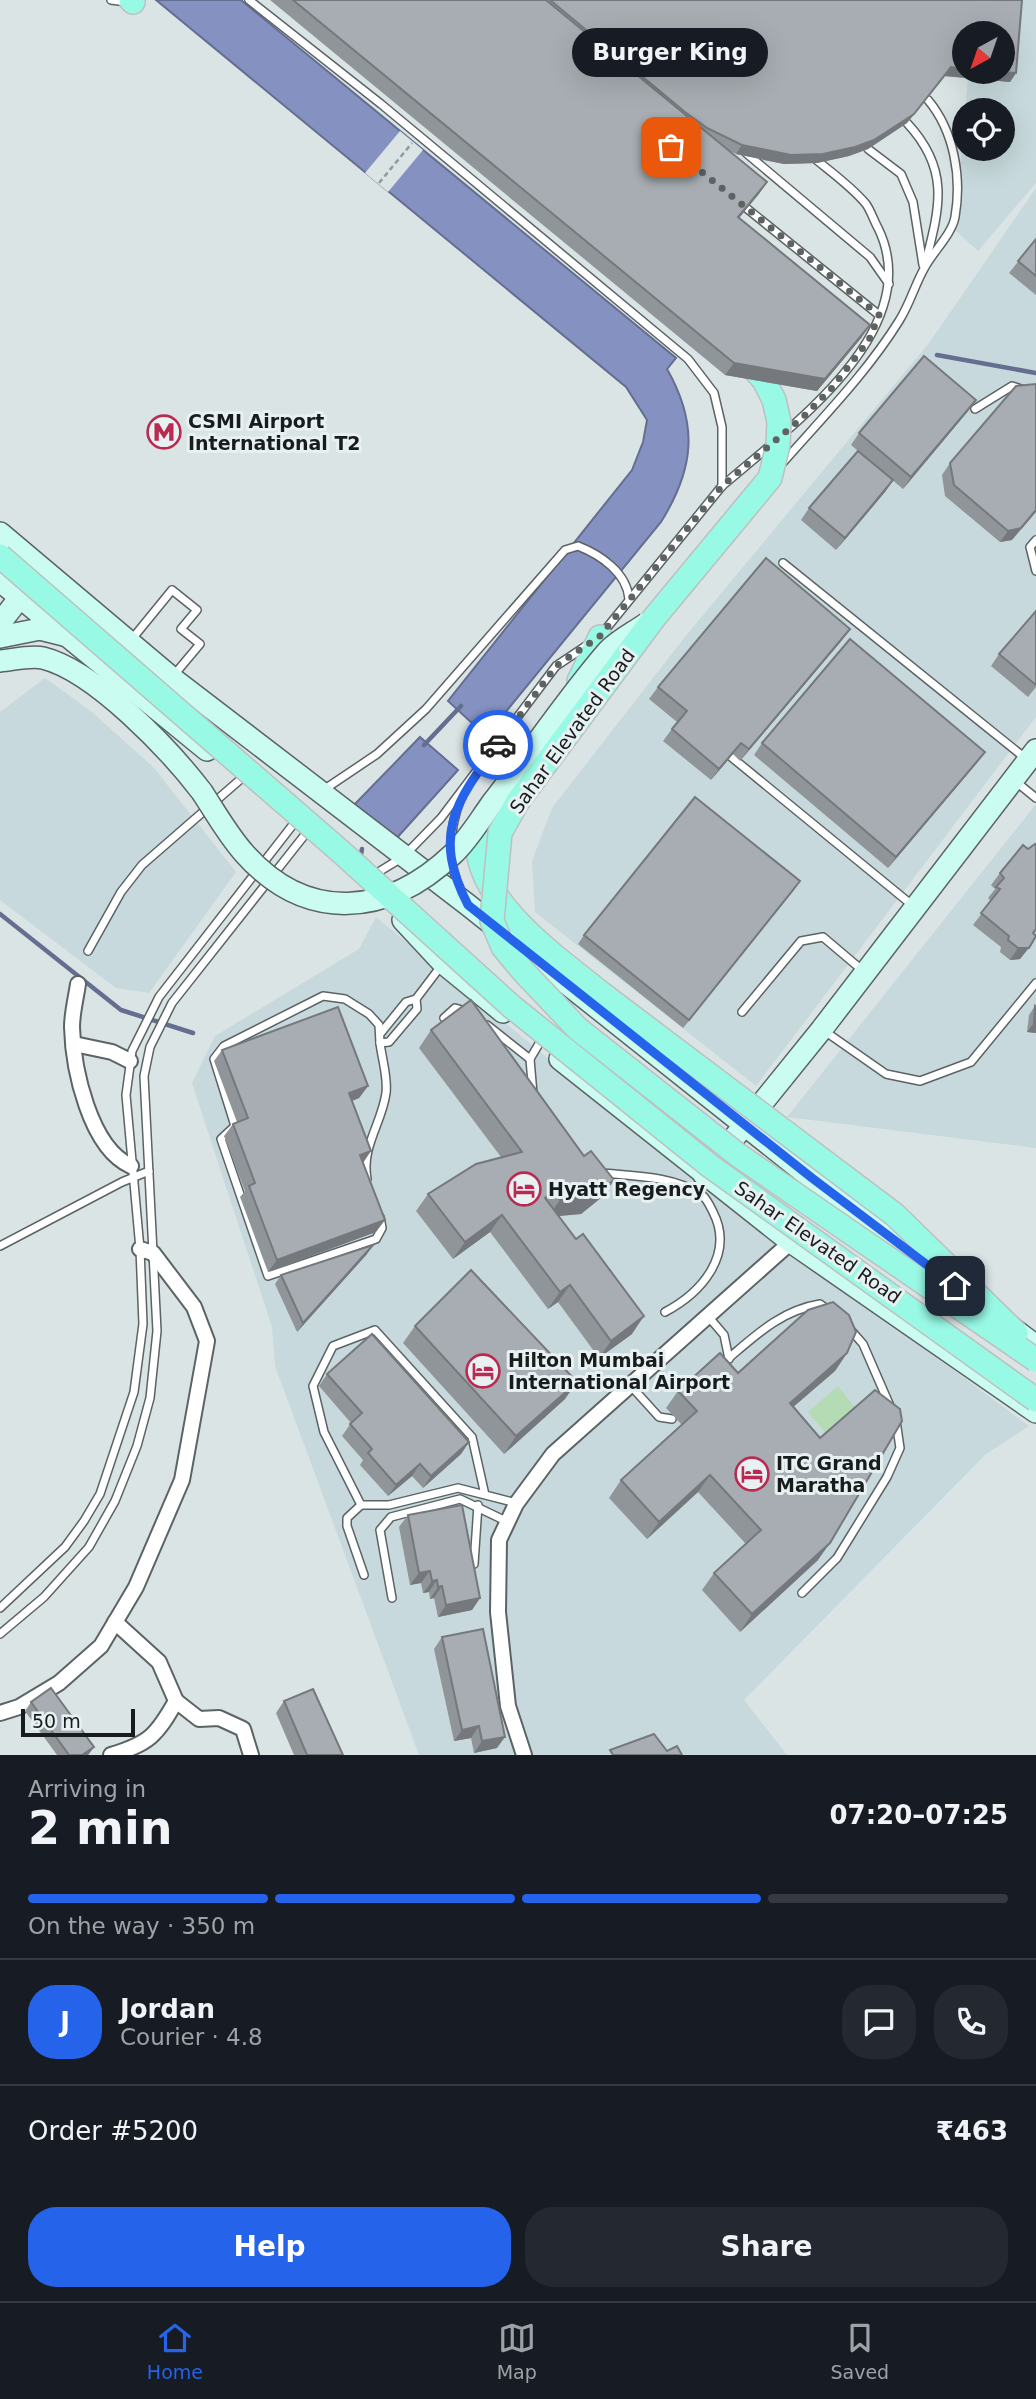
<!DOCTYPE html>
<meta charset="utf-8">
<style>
body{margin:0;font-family:"DejaVu Sans",sans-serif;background:#242831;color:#f1f3f6;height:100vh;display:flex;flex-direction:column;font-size:26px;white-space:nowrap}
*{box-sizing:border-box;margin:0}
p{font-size:23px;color:#9ea1a6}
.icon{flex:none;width:38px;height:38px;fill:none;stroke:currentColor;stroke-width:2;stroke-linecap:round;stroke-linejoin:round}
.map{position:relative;height:1755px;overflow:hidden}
.drawer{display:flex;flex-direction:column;background:#171b24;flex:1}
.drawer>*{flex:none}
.needle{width:46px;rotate:220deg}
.fabs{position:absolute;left:952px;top:21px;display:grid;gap:14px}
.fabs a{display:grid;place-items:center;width:63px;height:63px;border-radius:50%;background:#171b24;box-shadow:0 7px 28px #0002;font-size:35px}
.scale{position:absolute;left:21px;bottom:18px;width:114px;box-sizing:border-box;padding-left:7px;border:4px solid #191c1d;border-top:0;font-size:19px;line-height:24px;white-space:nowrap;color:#191c1d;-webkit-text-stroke:5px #e8f1f2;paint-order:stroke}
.pin{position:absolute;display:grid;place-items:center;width:60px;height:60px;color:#fff;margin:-30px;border-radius:14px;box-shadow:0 4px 10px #0006}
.courier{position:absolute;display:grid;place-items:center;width:70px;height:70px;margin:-35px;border:5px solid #2563eb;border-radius:50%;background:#fff;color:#222;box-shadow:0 2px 9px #0007}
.bubble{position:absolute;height:49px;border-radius:24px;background:#171b24;box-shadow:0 7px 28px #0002;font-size:23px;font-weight:700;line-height:49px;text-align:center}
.headline em{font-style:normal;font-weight:700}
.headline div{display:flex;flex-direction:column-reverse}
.headline{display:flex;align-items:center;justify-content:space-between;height:119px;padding:0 28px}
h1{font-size:46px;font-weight:700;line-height:52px}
.bar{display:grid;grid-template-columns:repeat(4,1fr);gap:10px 7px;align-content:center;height:84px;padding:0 28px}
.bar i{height:9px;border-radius:5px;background:#363941}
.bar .selected{background:#2563eb}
.bar p{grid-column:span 4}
.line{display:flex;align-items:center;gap:18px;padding:0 28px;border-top:2px solid #363941}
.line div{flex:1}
.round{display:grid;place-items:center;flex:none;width:74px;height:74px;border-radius:28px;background:#242831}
.primary-button{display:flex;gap:14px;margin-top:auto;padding:14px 28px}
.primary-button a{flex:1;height:80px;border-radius:28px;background:#2563eb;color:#fff;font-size:28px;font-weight:700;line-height:80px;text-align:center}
.primary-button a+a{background:#242831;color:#f1f3f6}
.tabs{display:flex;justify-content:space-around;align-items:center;height:98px;border-top:2px solid #363941;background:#171b24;font-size:19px;color:#9ea1a6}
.tabs a{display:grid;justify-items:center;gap:4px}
.tabs .selected{color:#2563eb}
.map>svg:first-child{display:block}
.built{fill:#c7d9dc;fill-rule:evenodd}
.green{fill:#b5dbb4}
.water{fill:#8591c1;stroke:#656e90;stroke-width:2}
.pier{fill:#dae4e5}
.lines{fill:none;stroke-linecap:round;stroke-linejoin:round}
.stream{stroke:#656e90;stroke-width:4.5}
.lane-casing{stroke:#5b6365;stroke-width:10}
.street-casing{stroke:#5b6365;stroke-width:18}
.secondary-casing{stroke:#5b6365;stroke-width:24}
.primary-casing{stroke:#bfbfc0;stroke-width:26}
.path{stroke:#929a9b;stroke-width:2.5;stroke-dasharray:5 3.5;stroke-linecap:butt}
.lane{stroke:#fff;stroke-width:7}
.street{stroke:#fff;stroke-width:14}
.secondary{stroke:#cbfcf2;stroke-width:21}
.primary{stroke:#98f9e5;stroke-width:23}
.secondary-bridge-casing{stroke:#5b6365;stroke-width:24;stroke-linecap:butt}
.primary-bridge-casing{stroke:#bfbfc0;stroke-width:26;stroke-linecap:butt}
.secondary-bridge{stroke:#cbfcf2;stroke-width:21}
.primary-bridge{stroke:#98f9e5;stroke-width:23}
.wall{fill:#909599}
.shaded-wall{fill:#75797d}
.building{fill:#a7adb2;stroke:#75797d;stroke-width:2}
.done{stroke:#5d6263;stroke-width:7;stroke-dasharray:0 12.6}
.route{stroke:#2563eb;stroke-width:9}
.labels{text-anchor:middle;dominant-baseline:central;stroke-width:6;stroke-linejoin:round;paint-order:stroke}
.poi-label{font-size:19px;font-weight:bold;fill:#191c1d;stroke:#e8f1f2;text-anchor:start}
.street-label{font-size:19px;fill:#191c1d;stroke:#e8f1f2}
</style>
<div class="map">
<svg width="1036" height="1755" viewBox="0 0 1036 1755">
<rect width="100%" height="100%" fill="#dae4e5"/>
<!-- built -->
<g class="built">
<path d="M532 0H1036V183L978 251 955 230 964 120V149H1003V110H965L968 78 945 77 907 123 868 149 817 163 758 161 717 146ZM964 33H1003V72H964Z"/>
<path d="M1036 188V717L756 1086 535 912 532 861 552 808 684 638 929 343Z"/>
<path d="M45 678 92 712 154 768 236 872 149 993 116 988 0 900V712Z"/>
<path d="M1036 804V1148L787 1117Z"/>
<path d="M376 917 694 1178 1029 1426 986 1454 744 1700 787 1755H419L275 1366 272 1327 192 1083 215 1036 359 949Z"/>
</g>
<!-- green -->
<path class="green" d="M838 1386 856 1409 827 1435 808 1412Z"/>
<!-- water -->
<g class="water">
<path d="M156 0H241L676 358 667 369C699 425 694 469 661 522L486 736 448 701 632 470 643 442 647 420 626 387Z"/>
<path d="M420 737 458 770 395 840 354 805Z"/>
</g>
<!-- pier -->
<path class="pier" d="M400 131 423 150 388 192 365 173Z"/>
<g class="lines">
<!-- stream -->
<g class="stream">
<path d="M937 355 1036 373"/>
<path d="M424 745 461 706"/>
<path d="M360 860 362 849"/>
<path d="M0 914 121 1010 193 1033"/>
</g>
<defs>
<g id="lane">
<path d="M111 0 127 2"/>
<path d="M249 0 381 104 688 359 714 393 722 427V486"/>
<path d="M907 123C950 169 940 206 926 261"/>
<path d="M868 149 901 174 913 202 923 265"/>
<path d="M746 153 870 257 889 284"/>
<path d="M740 203 879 315"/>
<path d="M975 409 1012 386 1036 394"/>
<path d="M783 434C840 385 917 307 878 228 874 221 871 211 866 204 852 187 831 172 814 158"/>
<path d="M780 466C821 419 866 374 899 321 910 304 915 284 925 267 933 252 952 234 955 217 962 177 954 131 928 100"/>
<path d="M1036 540 1030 547 1036 571"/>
<path d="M783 563 1025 758"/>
<path d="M601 635 722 486 772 444"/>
<path d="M132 639 172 590 197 610 181 629 200 644 174 675"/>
<path d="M724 751 912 905"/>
<path d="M1015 781 1036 798"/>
<path d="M322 791 377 754 426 709 565 550 578 546C601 555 627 573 629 599"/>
<path d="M461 798C449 829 446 861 461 891"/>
<path d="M372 876 403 857 441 818 556 666 589 644"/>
<path d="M88 951 121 892 142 865 242 778"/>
<path d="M742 1012 801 941 823 937 862 970"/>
<path d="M444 1018 455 1008 469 1012"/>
<path d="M487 1025 530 1059"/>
<path d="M823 1030 886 1074 920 1081 971 1062 1036 983"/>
<path d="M380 1034 406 1002 416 999 441 966"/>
<path d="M533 1094 530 1059 540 1042"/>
<path d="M602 1173C635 1176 674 1176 702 1195 707 1199 710 1206 713 1212 735 1255 701 1293 665 1312"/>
<path d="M367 1179C361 1147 382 1123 386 1093 388 1078 382 1059 380 1043"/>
<path d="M380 1217 382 1228 376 1239 268 1276 221 1139 235 1126 214 1059 224 1046 323 996 345 999 369 1014 379 1025 380 1043 389 1042 417 1009 416 999"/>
<path d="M0 1246 122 1182 149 1171"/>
<path d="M707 1315 724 1335 729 1359"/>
<path d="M849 1328 863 1344 890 1406"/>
<path d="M730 1357C758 1333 783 1310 820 1304L830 1311"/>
<path d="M630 1385 659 1417 672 1419"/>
<path d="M485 1495 472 1437 375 1330 333 1346 313 1386 324 1432 361 1505H389L458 1488 516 1503"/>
<path d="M361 1505 347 1518V1526L364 1575"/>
<path d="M474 1564 478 1505"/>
<path d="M802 1593 837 1558 887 1477 900 1448 896 1421"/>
<path d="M392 1598 380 1530 391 1517 460 1499 508 1522"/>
<path d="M0 1608 65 1547 84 1521 100 1494 134 1392 143 1324 140 1249 126 1095 132 1051 159 997 295 822"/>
<path d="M0 1634 44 1597 89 1547 115 1501 137 1446 150 1398 157 1331 144 1076 150 1047 172 1003 307 832"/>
</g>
<g id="street">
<path d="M78 984C76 998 72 1013 72 1027 73 1069 90 1148 131 1166"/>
<path d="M74 1044 112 1052 130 1061"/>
<path d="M176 1701 199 1719 219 1718 243 1729 251 1755"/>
<path d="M0 1713 19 1707 59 1683 101 1646 136 1587 182 1480 207 1341 194 1307 153 1253 140 1249"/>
<path d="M111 1755C149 1744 157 1735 176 1701L159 1662 115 1622"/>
<path d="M524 1755 508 1706 498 1612 499 1540 516 1504 553 1454 791 1242"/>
</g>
<g id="secondary">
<path d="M0 533 172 678 468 905 834 1196 961 1290"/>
<path d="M0 581 207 750"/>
<path d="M0 623 28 587"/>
<path d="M0 637 40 629 64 635"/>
<path d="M0 661C13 660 30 655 43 658 95 671 169 749 202 792"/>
<path d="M403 920 443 963 503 1012"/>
<path d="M560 1059 791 1242 1036 1412"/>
<path d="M704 1175 822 1029 1036 750"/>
<path d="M1004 1322 1036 1346"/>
</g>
<g id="primary">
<path d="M131 0 133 2"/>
<path d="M579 681 600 637"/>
<path d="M485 814C482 822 477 831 477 840 477 904 557 957 602 994"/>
</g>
</defs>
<!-- lane casing -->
<use href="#lane" class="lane-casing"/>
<!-- street casing -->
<use href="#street" class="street-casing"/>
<!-- secondary casing -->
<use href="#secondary" class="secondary-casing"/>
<!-- primary casing -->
<use href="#primary" class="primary-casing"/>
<!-- path -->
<path class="path" d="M379 183 412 143"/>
<!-- lane -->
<use href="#lane" class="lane"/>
<!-- street -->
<use href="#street" class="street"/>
<!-- secondary -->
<use href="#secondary" class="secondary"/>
<!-- primary -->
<use href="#primary" class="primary"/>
<defs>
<path id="secondary-bridge" d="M202 792C215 812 228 835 244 853 307 924 388 916 453 854 468 840 480 820 492 803 531 753 567 698 608 651 618 640 635 632 647 623"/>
<g id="primary-bridge">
<path d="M746 360 764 380 774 400 779 422 778 445 770 478 654 618 518 801 500 833 492 921 503 947 523 971 578 1029 738 1155 1036 1360"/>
<path d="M0 556 340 851 511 1006 710 1166 1036 1400"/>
<path d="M602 994 895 1215 1016 1333"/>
</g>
</defs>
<!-- secondary-bridge casing -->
<use href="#secondary-bridge" class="secondary-bridge-casing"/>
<!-- primary-bridge casing -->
<use href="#primary-bridge" class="primary-bridge-casing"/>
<!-- secondary-bridge -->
<use href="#secondary-bridge" class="secondary-bridge"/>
<!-- primary-bridge -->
<use href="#primary-bridge" class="primary-bridge"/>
</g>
<!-- wall -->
<g class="wall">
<path d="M270 0H1022L1016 73 1010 82 945 76 907 123 868 149 849 156 817 163 784 164 736 154 728 150 767 182 739 218 862 337 817 391 725 375Z"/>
<path d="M1036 239V295L1009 273Z"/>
<path d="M1016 386 1012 540 1000 542 945 496 942 475 950 463Z"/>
<path d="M968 411 903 489 851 445 859 433Z"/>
<path d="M893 480 885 492 836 550 801 520 809 508Z"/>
<path d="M1036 611V687L1028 697 991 666 999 654Z"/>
<path d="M842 640 740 761 733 754 711 780 663 741 677 722 649 699 658 687Z"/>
<path d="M762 743 985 752 976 764 888 868 754 755Z"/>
<path d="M1036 846V931L1020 959 1010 960 1000 952 1001 947 973 925 991 901 988 898 995 889 991 885 1000 873 1028 849Z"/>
<path d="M794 890 683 1028 578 944 584 935Z"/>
<path d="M1035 1006 1036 1033 1027 1032 1029 1015Z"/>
<path d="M431 1030 614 1180 602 1197 581 1214 558 1216 632 1334 599 1358 558 1302 548 1309 490 1232 453 1259 416 1211 428 1194 501 1157 419 1048Z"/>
<path d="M222 1050 368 1086 359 1098 352 1101 376 1232 268 1272 240 1197 245 1191 224 1136 233 1124 237 1122 214 1061Z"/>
<path d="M367 1254 297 1332 275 1284 281 1275Z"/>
<path d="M415 1326 565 1399 504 1454 403 1343Z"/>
<path d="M847 1353 835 1371 793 1407 818 1560 740 1632 702 1590 714 1573 746 1544 698 1492 647 1539 609 1498 621 1480 682 1425 666 1408 678 1391 738 1373Z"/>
<path d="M327 1374 469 1442 461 1454 423 1488 412 1476 388 1496 360 1465 363 1460 342 1436 351 1423 319 1386Z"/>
<path d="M408 1515 480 1598 472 1610 438 1617 434 1598 430 1599 429 1592 423 1593 421 1583 410 1585 399 1527Z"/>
<path d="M442 1637 497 1748 474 1753 471 1738 454 1741 434 1649Z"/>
<path d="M284 1701 343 1755H294L276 1713Z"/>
<path d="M31 1702 94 1747 88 1755H57L25 1711Z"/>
</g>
<!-- shaded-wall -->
<g class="shaded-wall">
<path d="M951 67 964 69V72H1000L1016 73 1010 82 945 76 907 123 868 149 849 156 817 163 784 164 736 154 742 145Z"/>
<path d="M767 182 759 194 730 229 738 217Z"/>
<path d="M870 325 862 337 817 391 725 375 734 363Z"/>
<path d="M976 400 968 411 903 489 911 477Z"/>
<path d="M893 480 885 492 836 550 845 538Z"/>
<path d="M1036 510V512L1012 540 1000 542 1008 531Z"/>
<path d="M850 629 842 640 740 761 749 749Z"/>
<path d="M741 743 733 754 711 780 719 769Z"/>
<path d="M985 752 976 764 888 868 896 857Z"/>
<path d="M800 881 794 890 683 1028 689 1020Z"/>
<path d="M1018 948H1029L1020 959 1010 960Z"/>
<path d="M1034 1023 1036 1024V1033L1027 1032Z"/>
<path d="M368 1086 359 1098 341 1105 349 1093Z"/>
<path d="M371 1151 363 1163 360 1155Z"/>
<path d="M614 1180 602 1197 581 1214 548 1217 560 1200Z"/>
<path d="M502 1215 490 1232 453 1259 465 1242Z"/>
<path d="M385 1220 376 1232 268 1272 277 1260Z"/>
<path d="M373 1245 367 1254 297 1332 303 1323Z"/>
<path d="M570 1285 558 1302 548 1309 560 1292Z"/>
<path d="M644 1316 632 1334 599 1358 611 1341Z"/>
<path d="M847 1353 835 1371 778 1420 790 1403Z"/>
<path d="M577 1382 565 1399 504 1454 516 1436Z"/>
<path d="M469 1442 461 1454 423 1488 431 1476Z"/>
<path d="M420 1464 412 1476 388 1496 396 1485Z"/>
<path d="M710 1475 698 1492 647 1539 659 1522Z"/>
<path d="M830 1543 818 1560 740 1632 752 1614Z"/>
<path d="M430 1571 421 1583 410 1585 419 1573Z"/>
<path d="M437 1580 429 1592 423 1593 432 1581Z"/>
<path d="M442 1586 434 1598 430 1599 438 1587Z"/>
<path d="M480 1598 472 1610 438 1617 446 1605Z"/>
<path d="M479 1726 471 1738 454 1741 462 1730Z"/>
<path d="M505 1737 497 1748 474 1753 482 1741Z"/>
<path d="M94 1747 88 1755H82Z"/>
</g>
<!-- building -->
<g class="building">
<path d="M293 0H546L767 182 738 217 870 325 825 379 734 363Z"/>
<path d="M550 0H1022L1016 73 1000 72H1003V33H964V69L951 67 914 114 874 140 855 147 823 154 791 155 742 145 707 128 685 112Z"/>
<path d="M1036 239V276L1018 261Z"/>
<path d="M924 356 976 400 911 477 859 433Z"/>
<path d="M1036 384V510L1021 528 1008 531 954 485 950 463 1016 386Z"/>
<path d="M858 451 893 480 845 538 809 508Z"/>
<path d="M766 558 850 629 749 749 741 743 719 769 672 729 687 711 658 687Z"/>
<path d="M1036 611V685L999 654Z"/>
<path d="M850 639 985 752 896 857 762 743Z"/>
<path d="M695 797 800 881 689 1020 584 935Z"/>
<path d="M1035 844 1036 846V929L1033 933 1036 936 1029 948H1018L1008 940 1009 936 981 913 1000 889 996 887 1004 878 1000 873 1023 845 1028 849Z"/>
<path d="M471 1000 584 1156 591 1151 614 1180 593 1196 560 1200 553 1191 545 1198 576 1239 583 1234 644 1316 611 1341 570 1285 560 1292 502 1215 465 1242 428 1194 476 1164 522 1152 431 1030Z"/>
<path d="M1035 1006 1036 1007V1024L1034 1023Z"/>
<path d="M338 1007 368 1086 349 1093 371 1151 360 1155 385 1220 277 1260 249 1186 255 1183 233 1124 248 1118 222 1050Z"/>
<path d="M373 1245 303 1323 281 1275Z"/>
<path d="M471 1270 577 1382 516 1436 415 1326Z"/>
<path d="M833 1302 849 1315 856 1332 847 1353 790 1403 820 1438 875 1390 900 1409 902 1421 830 1543 752 1614 714 1573 761 1530 710 1475 659 1522 621 1480 697 1411 678 1391 720 1353 738 1373 808 1310Z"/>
<path d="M372 1334 469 1442 431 1476 420 1464 396 1485 368 1453 372 1449 350 1424 362 1413 327 1374Z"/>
<path d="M462 1505 480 1598 446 1605 442 1586 438 1587 437 1580 432 1581 430 1571 419 1573 408 1515Z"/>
<path d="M483 1629 505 1737 482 1741 479 1726 462 1730 442 1637Z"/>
<path d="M51 1688 94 1747 82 1755H69L31 1702Z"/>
<path d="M313 1689 343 1755H307L284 1701Z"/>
<path d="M654 1734 667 1751 677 1746 682 1755H613L610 1750Z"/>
</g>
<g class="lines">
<!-- done -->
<path class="done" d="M498 745 556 666 600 636 722 486 803 417 831 389 869 340 879 315 671 147"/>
<!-- route -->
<path class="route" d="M498 745C455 802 432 835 468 905L812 1178 955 1286"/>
</g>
<!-- icons -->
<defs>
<symbol id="metro-ring" viewBox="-11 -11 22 22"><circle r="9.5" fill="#e8f1f2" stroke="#b92952" stroke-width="1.5"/><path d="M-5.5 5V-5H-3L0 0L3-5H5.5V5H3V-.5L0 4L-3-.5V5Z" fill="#b92952"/></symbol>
<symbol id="hotel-ring" viewBox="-11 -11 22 22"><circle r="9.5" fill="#e8f1f2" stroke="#b92952" stroke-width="1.5"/><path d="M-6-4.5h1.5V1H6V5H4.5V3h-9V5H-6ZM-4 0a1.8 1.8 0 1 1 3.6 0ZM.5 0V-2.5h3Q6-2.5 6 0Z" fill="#b92952"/></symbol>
</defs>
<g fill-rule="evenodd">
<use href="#metro-ring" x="145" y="413" width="38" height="38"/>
<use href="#hotel-ring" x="505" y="1170" width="38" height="38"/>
<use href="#hotel-ring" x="464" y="1352" width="38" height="38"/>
<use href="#hotel-ring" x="733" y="1455" width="38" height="38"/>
</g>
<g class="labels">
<!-- poi labels -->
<g class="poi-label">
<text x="188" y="421">CSMI Airport<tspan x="188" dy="22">International T2</tspan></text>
<text x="548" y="1189">Hyatt Regency</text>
<text x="508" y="1360">Hilton Mumbai<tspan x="508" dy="22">International Airport</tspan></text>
<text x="776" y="1463">ITC Grand<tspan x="776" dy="22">Maratha</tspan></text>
</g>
<!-- street labels -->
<g class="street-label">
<text transform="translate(572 731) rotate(-54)">Sahar Elevated Road</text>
<text transform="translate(818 1242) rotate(35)">Sahar Elevated Road</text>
</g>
</g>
</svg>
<div class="fabs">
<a><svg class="needle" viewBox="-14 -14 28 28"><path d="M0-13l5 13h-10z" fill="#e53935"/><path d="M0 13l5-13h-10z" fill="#9ea1a6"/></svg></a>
<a><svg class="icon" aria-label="locate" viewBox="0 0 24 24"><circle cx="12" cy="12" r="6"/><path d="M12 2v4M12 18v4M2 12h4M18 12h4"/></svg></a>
</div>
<div class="scale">50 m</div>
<div class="pin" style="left:671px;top:147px;background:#ea580c"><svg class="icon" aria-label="bag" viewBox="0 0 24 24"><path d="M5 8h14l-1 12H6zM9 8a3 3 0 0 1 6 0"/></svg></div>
<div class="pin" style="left:955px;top:1286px;background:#1f2937"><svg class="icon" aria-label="home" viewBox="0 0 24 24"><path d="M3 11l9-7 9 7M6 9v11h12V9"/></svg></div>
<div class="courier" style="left:498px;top:745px"><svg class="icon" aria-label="car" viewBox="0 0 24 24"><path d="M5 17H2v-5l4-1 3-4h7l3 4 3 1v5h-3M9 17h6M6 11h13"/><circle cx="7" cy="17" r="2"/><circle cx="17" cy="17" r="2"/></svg></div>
<div class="bubble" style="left:572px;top:28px;width:196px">Burger King</div>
</div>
<section class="drawer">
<div class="headline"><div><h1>2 min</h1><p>Arriving in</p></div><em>07:20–07:25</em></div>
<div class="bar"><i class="selected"></i><i class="selected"></i><i class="selected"></i><i></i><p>On the way · 350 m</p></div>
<div class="line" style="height:126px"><b class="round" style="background:#2563eb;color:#fff">J</b><div><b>Jordan</b><p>Courier · 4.8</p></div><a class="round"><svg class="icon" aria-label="chat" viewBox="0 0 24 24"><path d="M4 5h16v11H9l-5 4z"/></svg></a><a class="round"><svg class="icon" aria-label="phone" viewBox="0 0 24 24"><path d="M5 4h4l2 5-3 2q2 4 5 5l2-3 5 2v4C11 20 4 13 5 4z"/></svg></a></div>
<div class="line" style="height:91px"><div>Order #5200</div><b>₹463</b></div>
<div class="primary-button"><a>Help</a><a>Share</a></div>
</section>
<nav class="tabs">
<a class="selected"><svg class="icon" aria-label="home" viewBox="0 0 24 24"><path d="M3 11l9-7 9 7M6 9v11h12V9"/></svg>Home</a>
<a><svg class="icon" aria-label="map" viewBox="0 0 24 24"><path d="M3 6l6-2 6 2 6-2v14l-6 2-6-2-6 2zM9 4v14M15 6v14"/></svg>Map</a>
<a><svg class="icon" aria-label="saved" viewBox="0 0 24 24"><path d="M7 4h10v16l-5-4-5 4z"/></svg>Saved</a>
</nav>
